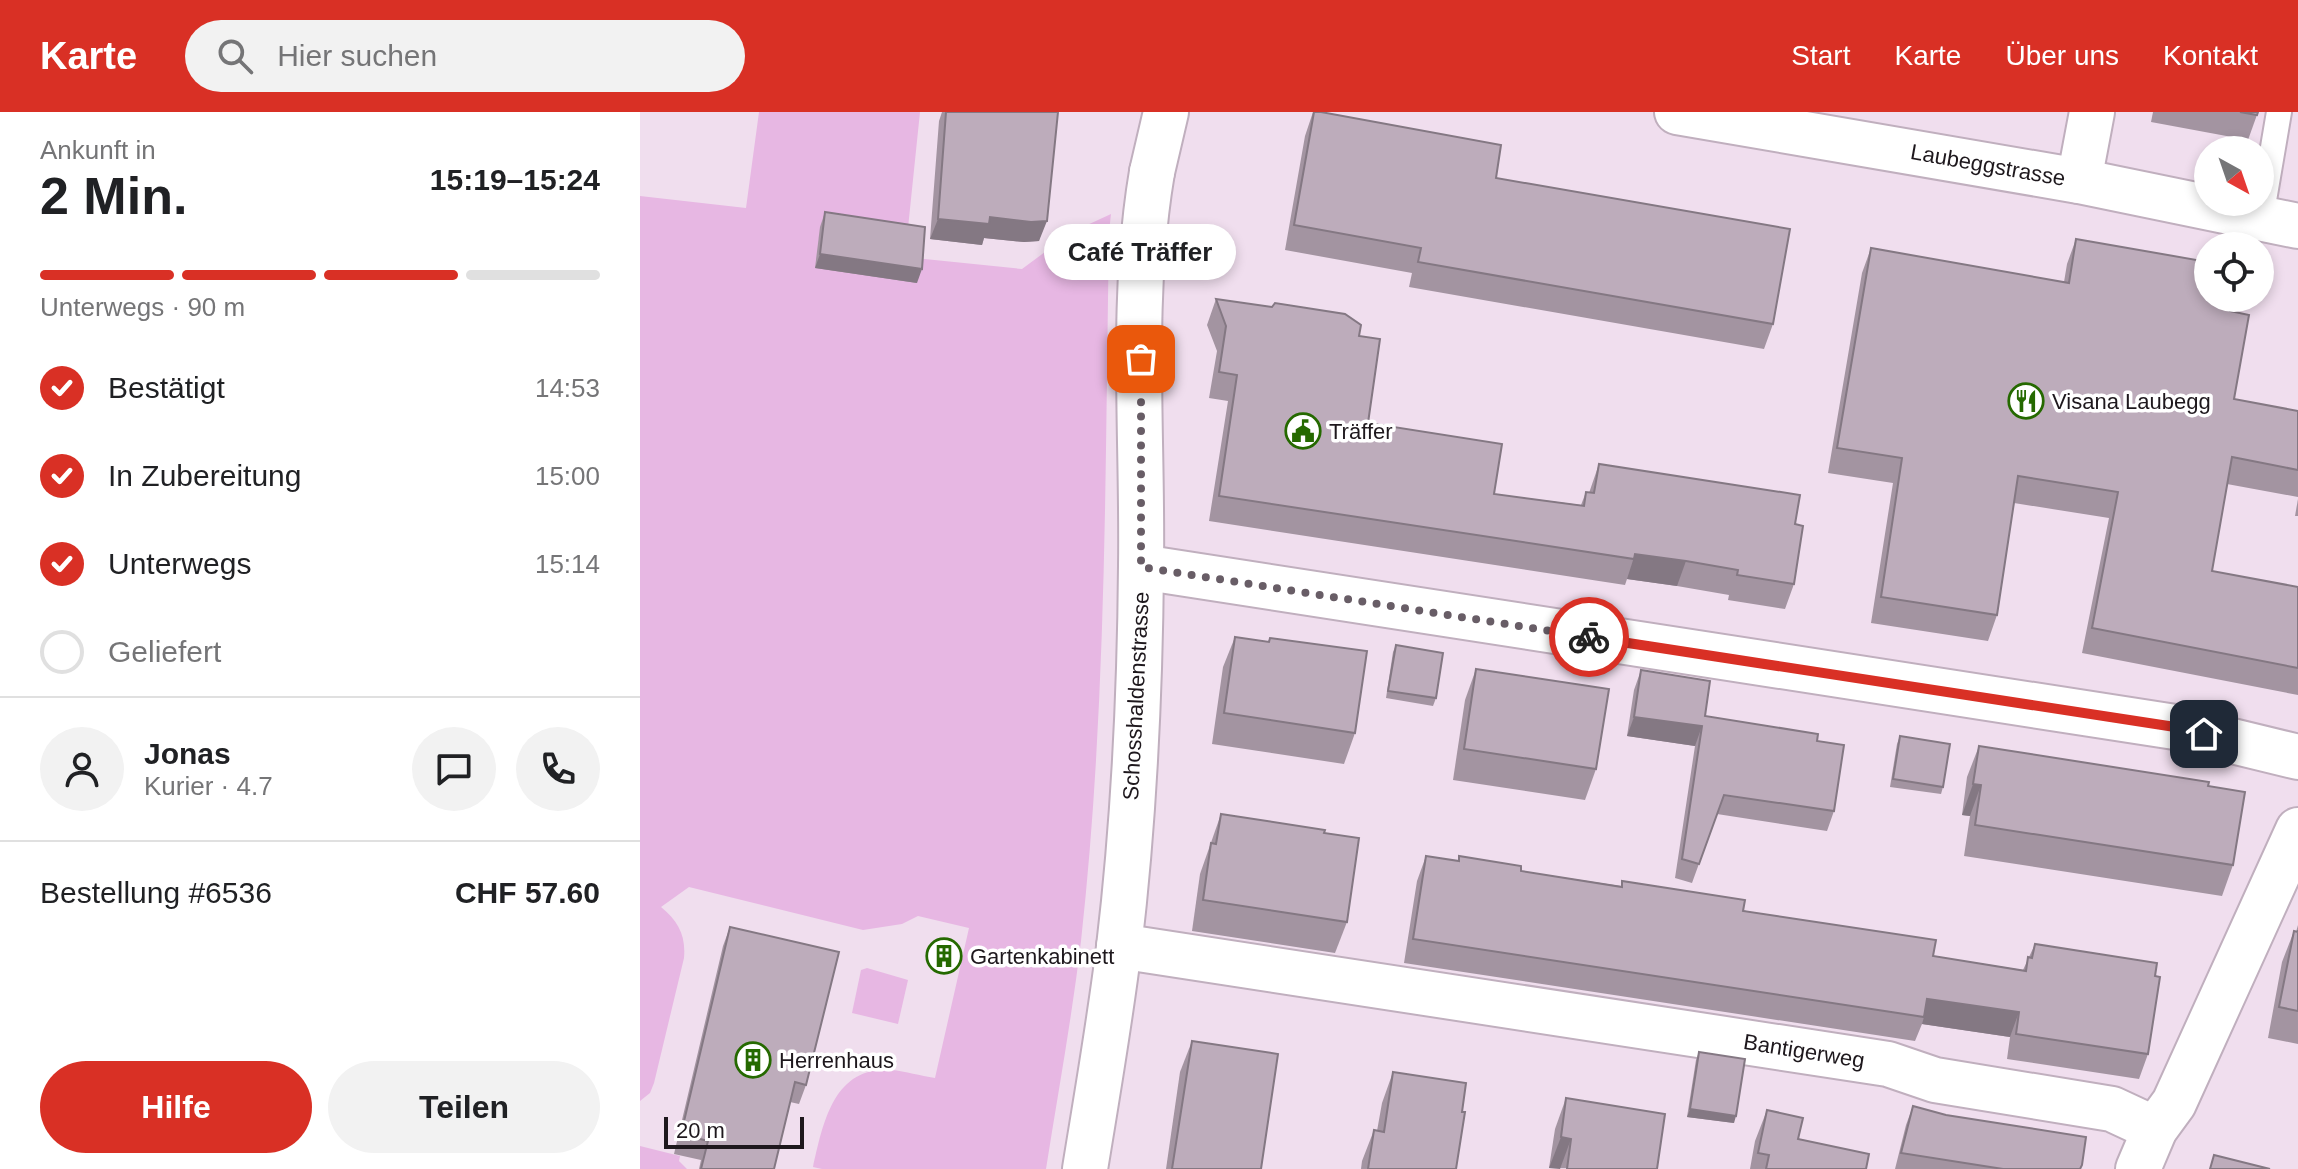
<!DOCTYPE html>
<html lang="de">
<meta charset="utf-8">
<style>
body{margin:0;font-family:Arial,sans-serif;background:#f2f2f2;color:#202124;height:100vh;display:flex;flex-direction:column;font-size:30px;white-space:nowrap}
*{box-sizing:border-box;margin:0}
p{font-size:26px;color:#757577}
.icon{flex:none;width:44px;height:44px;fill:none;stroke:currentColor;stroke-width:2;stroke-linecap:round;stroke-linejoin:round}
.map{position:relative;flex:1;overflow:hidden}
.panel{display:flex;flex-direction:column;background:#fff;width:640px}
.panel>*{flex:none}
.needle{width:52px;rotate:140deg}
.tools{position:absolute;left:1554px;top:24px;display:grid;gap:16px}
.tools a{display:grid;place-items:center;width:80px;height:80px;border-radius:50%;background:#fff;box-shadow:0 4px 12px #0003;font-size:40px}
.scale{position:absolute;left:24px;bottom:20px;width:140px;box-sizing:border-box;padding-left:8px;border:4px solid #1e181d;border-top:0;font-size:22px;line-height:28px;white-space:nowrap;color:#1e181d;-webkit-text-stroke:6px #fff;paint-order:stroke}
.pin{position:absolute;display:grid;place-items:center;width:68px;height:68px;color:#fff;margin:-34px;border-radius:16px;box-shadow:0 4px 12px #0006}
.courier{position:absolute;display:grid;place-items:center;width:80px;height:80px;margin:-40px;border:6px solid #d93025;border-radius:50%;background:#fff;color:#222;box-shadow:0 2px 10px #0007}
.bubble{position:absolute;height:56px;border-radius:28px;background:#fff;box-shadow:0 4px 12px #0003;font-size:26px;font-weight:700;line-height:56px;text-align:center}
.headline em{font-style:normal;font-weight:700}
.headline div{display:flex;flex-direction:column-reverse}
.headline{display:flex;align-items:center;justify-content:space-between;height:136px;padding:0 40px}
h1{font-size:52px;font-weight:700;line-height:60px}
.bar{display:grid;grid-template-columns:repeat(4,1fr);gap:12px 8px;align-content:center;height:96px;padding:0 40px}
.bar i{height:10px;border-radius:6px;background:#e0e0e0}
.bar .selected{background:#d93025}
.bar p{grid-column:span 4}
.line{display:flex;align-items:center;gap:20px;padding:0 40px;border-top:2px solid #e0e0e0}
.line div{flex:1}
.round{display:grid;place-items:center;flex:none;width:84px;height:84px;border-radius:42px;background:#f2f2f2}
ol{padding:0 40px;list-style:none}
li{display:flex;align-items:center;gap:24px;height:88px}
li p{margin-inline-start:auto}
li .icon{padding:8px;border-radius:50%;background:#d93025;color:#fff;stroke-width:4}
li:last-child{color:#757577}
li i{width:44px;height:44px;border:4px solid #e0e0e0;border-radius:50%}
.primary-button{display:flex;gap:16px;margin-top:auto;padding:16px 40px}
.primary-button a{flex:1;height:92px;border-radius:48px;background:#d93025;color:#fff;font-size:32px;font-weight:700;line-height:92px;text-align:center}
.primary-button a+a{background:#f2f2f2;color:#202124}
header{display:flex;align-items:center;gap:48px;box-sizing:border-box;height:112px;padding:0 40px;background:#d93025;color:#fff}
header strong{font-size:38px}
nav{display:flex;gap:44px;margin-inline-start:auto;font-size:28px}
.search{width:560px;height:72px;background:#f2f2f2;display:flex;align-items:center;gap:20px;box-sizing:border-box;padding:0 28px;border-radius:44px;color:#757577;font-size:30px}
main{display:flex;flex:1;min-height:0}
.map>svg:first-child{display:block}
.green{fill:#e7b7e3}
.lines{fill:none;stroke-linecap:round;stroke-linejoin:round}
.service-casing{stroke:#c0afbe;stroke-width:28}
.minor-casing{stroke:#c0afbe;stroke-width:48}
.tertiary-casing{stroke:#c0afbe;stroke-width:48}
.primary-casing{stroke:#c0afbe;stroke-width:48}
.service{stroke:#fff;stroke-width:24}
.minor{stroke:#fff;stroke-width:44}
.tertiary{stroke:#fff;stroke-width:44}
.primary{stroke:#fff;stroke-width:44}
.wall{fill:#a394a1}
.shaded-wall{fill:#847883}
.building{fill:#bdacbb;stroke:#847883;stroke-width:2}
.done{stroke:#685d66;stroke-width:8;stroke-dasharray:0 14.4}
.route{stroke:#d93025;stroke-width:10}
.labels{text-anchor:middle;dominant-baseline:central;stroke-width:7;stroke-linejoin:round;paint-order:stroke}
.street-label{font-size:22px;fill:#1e181d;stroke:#fff}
.poi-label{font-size:22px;fill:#1e181d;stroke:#fff;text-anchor:start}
</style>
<header>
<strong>Karte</strong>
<div class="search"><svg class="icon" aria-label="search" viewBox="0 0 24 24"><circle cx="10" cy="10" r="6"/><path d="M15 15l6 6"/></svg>Hier suchen</div>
<nav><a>Start</a><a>Karte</a><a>Über uns</a><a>Kontakt</a></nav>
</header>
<main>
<section class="panel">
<div class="headline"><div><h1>2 Min.</h1><p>Ankunft in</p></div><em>15:19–15:24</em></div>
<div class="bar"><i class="selected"></i><i class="selected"></i><i class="selected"></i><i></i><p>Unterwegs · 90 m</p></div>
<ol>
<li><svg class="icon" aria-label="check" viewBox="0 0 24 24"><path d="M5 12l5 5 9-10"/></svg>Bestätigt<p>14:53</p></li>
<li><svg class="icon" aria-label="check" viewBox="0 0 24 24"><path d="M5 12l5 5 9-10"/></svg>In Zubereitung<p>15:00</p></li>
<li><svg class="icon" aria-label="check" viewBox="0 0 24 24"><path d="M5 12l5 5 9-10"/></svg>Unterwegs<p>15:14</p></li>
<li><i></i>Geliefert</li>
</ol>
<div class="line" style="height:144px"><a class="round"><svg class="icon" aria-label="person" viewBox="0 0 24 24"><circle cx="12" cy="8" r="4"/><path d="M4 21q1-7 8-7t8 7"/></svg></a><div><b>Jonas</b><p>Kurier · 4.7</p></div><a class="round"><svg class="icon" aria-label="chat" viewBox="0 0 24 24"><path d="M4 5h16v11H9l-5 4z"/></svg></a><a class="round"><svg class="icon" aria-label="phone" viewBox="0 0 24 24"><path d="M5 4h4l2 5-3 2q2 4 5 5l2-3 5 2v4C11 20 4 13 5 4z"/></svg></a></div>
<div class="line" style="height:104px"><div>Bestellung #6536</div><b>CHF 57.60</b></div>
<div class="primary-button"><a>Hilfe</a><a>Teilen</a></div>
</section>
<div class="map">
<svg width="1658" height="1057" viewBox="0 0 1658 1057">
<rect width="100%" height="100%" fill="#f0deee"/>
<!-- green -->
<g class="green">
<path d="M119 0H280L265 145 382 157 432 120 471 102 469 120C465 356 467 594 441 829 432 905 418 981 406 1057H182L173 1055C183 1012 193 954 251 958 266 959 280 964 295 966L329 816 278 804 262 812 223 818 49 775 21 795C38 809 46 823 44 846L14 971 10 981 0 989V84L106 96Z"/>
<path d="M227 856 268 868 258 912 212 901 221 858Z"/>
<path d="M0 1034 40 1044 39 1049 47 1057H0Z"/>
</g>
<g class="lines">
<defs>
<path id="service" d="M1621 106 1639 0"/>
<g id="minor">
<path d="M1439 69 1452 0"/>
<path d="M501 455 1535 615 1658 645"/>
<path d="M479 834 1248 952 1295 968 1472 997 1515 1017"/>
<path d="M445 1057C457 983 470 909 479 835 494 709 500 580 501 454 503 323 490 189 512 60"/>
<path d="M1498 1057 1515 1017 1534 991 1658 718"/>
</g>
<path id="tertiary" d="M512 60 526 0"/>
<path id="primary" d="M1037 0 1439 69 1658 114"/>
</defs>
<!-- service casing -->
<use href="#service" class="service-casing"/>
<!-- minor casing -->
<use href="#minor" class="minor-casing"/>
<!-- tertiary casing -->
<use href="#tertiary" class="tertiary-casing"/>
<!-- primary casing -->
<use href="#primary" class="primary-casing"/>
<!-- service -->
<use href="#service" class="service"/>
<!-- minor -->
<use href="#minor" class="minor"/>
<!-- tertiary -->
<use href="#tertiary" class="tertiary"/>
<!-- primary -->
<use href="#primary" class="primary"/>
</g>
<!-- wall -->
<g class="wall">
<path d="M302 0H418L399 129 384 130 344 126 342 133 290 127 299 9Z"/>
<path d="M673 0 856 66 1133 212 1124 237 769 175 772 161 645 138 665 24Z"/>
<path d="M1513 0H1618L1608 28 1511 10Z"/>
<path d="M185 100 277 171 175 156 180 115Z"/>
<path d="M1436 127 1590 199 1594 287 1658 299V385L1587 372 1572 459 1658 475V583L1442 541 1469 406 1374 391 1357 503 1348 529 1231 511 1253 371 1188 361 1222 161 1231 136 1424 170 1427 152Z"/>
<path d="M576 187 719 224 728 311 854 382 941 393 946 380 949 381 959 352 1155 412 1154 472 1145 497 1088 488 1089 483 1037 474 987 467 985 473 569 409 588 289 569 286 577 239 567 213Z"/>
<path d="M1658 387V404H1655Z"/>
<path d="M595 525 628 530 630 526 715 621 704 652 572 632 583 555Z"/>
<path d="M756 533 796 586 793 594 746 586 753 540Z"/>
<path d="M836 557 956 657 945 688 813 668 825 588Z"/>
<path d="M1001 558 1065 604 1177 629 1194 699 1187 719 1077 702 1052 771 1035 766 1055 634 987 624 994 578Z"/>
<path d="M1260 624 1303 675 1301 682 1250 675 1257 632Z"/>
<path d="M1339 634 1568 674 1593 753 1582 784 1324 744 1330 704 1322 703 1327 665Z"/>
<path d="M581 702 684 721 707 810 695 841 552 819 560 762Z"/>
<path d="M786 744 818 749 819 744 881 759 981 774 982 769 1293 844 1383 858 1395 832 1515 864 1508 942 1499 967 1367 947 1370 925 1282 912 1275 929 764 851 777 769Z"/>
<path d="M1658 813V932L1628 926 1642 850 1654 819 1656 820Z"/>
<path d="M90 815 166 973 159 992 150 990 134 1057H59L61 1048 34 1042 83 834Z"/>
<path d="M552 929 621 1057H526L540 960Z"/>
<path d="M1059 940 1094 1011 1047 1005 1056 948Z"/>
<path d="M753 960 822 1000 816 1057H721L722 1049 734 1018 737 1019 742 991Z"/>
<path d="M926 986 1017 1057 909 1056 915 1017Z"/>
<path d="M1273 994 1441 1057H1255L1266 1013Z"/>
<path d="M1127 998 1158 1027 1226 1057H1110L1115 1029Z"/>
</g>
<!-- shaded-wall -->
<g class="shaded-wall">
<path d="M350 105 407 109 399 129 384 130 344 126 342 133 290 127 298 107Z"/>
<path d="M180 142 282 157 277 171 175 156Z"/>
<path d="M995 442 1046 449 1037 474 987 467Z"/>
<path d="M994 605 1062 614 1055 634 987 624Z"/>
<path d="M1333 672 1341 673 1330 704 1322 703Z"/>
<path d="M1287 887 1379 900 1370 925 1282 912 1284 905Z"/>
<path d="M1050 997 1096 1004 1094 1011 1047 1005Z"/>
<path d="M921 1025 931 1027 920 1057 909 1056Z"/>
</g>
<!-- building -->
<g class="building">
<path d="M306 0H418L407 109 391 110 350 105 349 112 298 107Z"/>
<path d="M674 0H681L861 33 856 66 1150 117 1133 212 778 150 781 136 654 113Z"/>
<path d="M1600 0H1618L1617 3Z"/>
<path d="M185 100 285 115 282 157 180 142Z"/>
<path d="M1436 127 1568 150V186H1592L1590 199 1609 203 1594 287 1658 299V358L1592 345 1572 459 1658 475V556L1452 516 1478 380 1378 364 1357 503 1241 485 1262 346 1197 336 1231 136 1429 171Z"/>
<path d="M576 187 632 195 635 191 705 202 721 213 719 224 740 227 728 311 862 332 854 382 944 394 946 380 954 381 959 352 1160 383 1155 412 1163 414 1154 472 1097 463 1098 458 1046 449 995 442 994 447 579 384 597 263 579 260 586 214Z"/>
<path d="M595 525 629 530 630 526 727 539 715 621 584 601Z"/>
<path d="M756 533 803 541 796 586 748 579Z"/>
<path d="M836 557 969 577 956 657 824 637Z"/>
<path d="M1001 558 1070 569 1065 604 1178 622 1177 629 1204 633 1194 699 1084 683 1059 752 1042 747 1062 614 994 605Z"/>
<path d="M1260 624 1310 632 1303 675 1253 667Z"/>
<path d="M1339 634 1569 670 1568 674 1605 680 1593 753 1335 713 1341 673 1333 672Z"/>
<path d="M581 702 685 718 684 721 719 726 707 810 563 788 571 731 576 732Z"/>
<path d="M786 744 819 749V744L881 754V759L982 775V769L1105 788 1103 799 1296 828 1293 844 1386 859 1388 845 1392 846 1395 832 1517 851 1515 864 1520 865 1508 942 1376 922 1379 900 1287 887 1284 905 773 827Z"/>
<path d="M90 815 199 840 166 973 155 970 134 1057H61L68 1029 41 1022Z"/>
<path d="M1658 818V899L1639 895 1654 819 1658 820Z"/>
<path d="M552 929 638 942 621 1057H532Z"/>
<path d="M1059 940 1105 947 1096 1004 1050 997Z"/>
<path d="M753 960 826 971 822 1000H825L816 1057H728L734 1018 744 1020Z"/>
<path d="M926 986 1025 1002 1017 1057H927L931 1027 921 1025Z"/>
<path d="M1273 994 1306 1003 1446 1025 1442 1053 1440 1057H1363L1261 1041Z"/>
<path d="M1127 998 1163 1006 1158 1027 1229 1042 1226 1057H1126L1129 1043 1118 1041Z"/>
<path d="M1574 1043 1630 1057H1570Z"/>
</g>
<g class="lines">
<!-- done -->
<path class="done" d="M501 247V455L949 525"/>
<!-- route -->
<path class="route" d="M949 525 1535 615 1564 622"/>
</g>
<!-- icons -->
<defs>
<symbol id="restaurant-ring" viewBox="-11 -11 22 22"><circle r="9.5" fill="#fff" stroke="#256900" stroke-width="1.5"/><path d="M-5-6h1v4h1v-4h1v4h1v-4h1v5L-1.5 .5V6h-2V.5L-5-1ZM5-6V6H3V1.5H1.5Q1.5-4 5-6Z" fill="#256900"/></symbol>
<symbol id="civic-ring" viewBox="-11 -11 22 22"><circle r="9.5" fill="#fff" stroke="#256900" stroke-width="1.5"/><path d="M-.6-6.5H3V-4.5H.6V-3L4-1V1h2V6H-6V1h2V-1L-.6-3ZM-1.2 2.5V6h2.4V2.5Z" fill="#256900"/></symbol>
<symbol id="building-ring" viewBox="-11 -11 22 22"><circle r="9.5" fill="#fff" stroke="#256900" stroke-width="1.5"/><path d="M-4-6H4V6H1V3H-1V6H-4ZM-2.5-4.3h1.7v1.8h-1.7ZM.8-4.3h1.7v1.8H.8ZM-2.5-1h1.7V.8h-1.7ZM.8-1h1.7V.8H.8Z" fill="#256900"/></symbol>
</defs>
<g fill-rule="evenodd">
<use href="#restaurant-ring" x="1366" y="269" width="40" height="40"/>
<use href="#civic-ring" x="643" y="299" width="40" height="40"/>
<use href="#building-ring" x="284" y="824" width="40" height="40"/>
<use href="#building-ring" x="93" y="928" width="40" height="40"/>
</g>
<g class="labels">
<!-- street labels -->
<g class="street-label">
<text transform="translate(1348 53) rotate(10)">Laubeggstrasse</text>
<text transform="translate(496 584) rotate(-87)">Schosshaldenstrasse</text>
<text transform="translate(1164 939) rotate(9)">Bantigerweg</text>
</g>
<!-- poi labels -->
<g class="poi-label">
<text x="1412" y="289">Visana Laubegg</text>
<text x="689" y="319">Träffer</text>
<text x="330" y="844">Gartenkabinett</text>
<text x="139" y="948">Herrenhaus</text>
</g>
</g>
</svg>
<div class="tools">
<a><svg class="needle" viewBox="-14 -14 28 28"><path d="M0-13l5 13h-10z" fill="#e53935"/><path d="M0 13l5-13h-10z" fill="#757577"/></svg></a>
<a><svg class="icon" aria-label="locate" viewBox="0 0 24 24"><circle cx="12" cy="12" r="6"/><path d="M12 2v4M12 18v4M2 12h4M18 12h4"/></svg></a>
</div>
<div class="scale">20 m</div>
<div class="pin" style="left:501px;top:247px;background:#ea580c"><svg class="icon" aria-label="bag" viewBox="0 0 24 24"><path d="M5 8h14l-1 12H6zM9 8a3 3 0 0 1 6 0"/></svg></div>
<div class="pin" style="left:1564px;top:622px;background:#1f2937"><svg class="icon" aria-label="home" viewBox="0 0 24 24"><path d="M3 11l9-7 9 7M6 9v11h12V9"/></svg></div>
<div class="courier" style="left:949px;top:525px"><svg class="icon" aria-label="bike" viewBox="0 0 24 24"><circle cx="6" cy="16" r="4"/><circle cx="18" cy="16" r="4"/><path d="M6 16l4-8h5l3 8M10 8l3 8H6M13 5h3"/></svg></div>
<div class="bubble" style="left:404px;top:112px;width:192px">Café Träffer</div>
</div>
</main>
